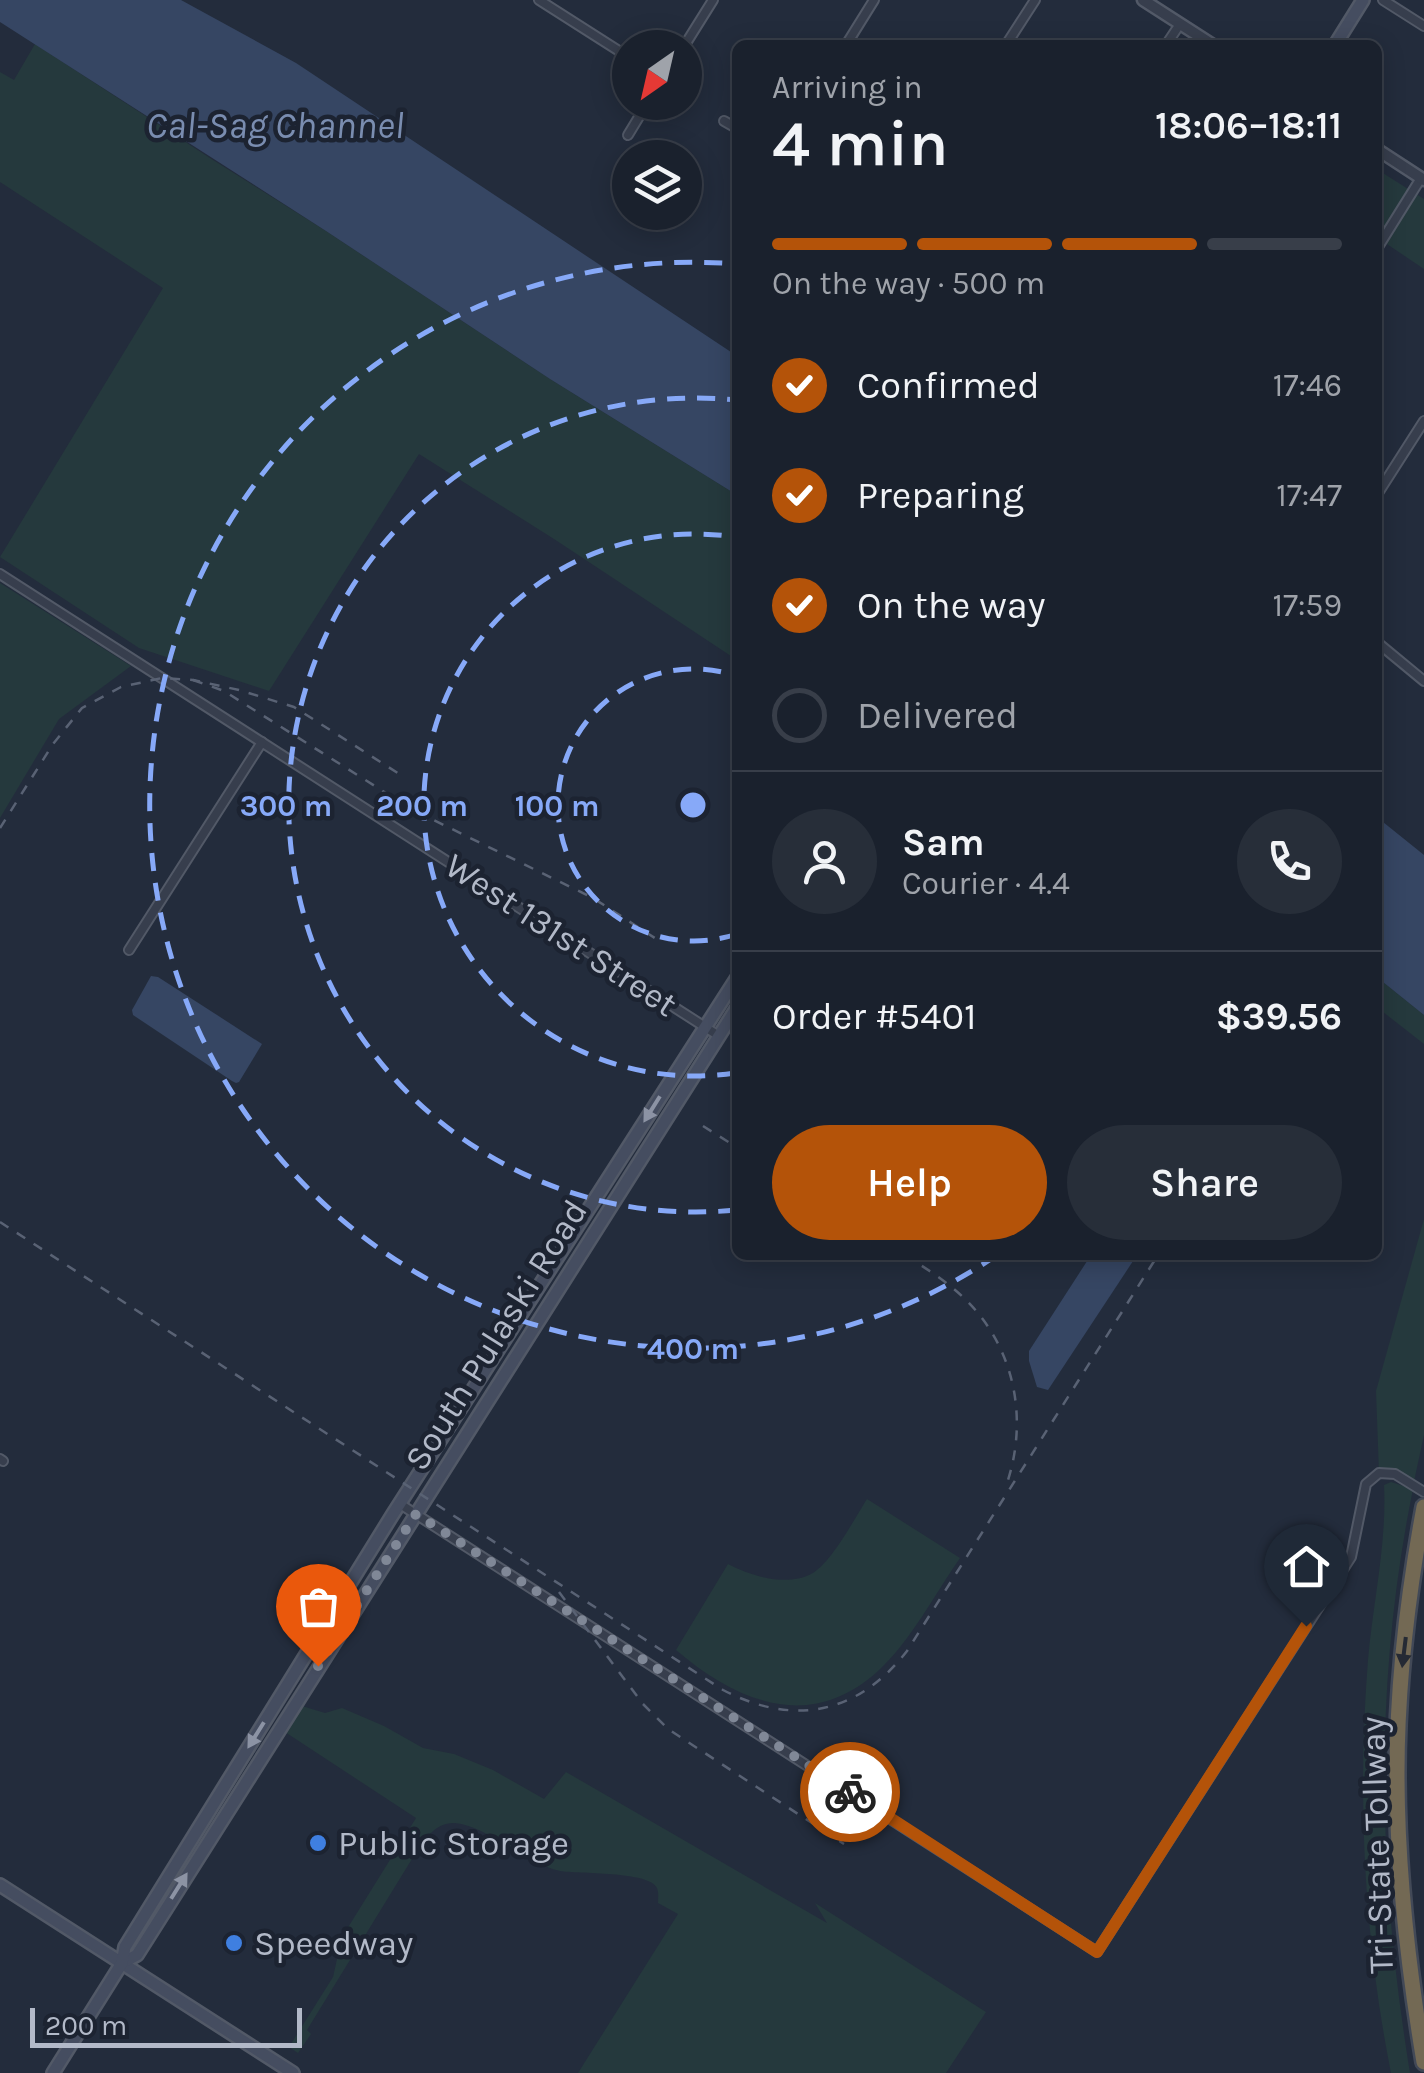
<!DOCTYPE html>
<meta charset="utf-8">
<style>
body{margin:0;font-family:Karla,sans-serif;background:#272e39;color:#f1f3f6;height:100vh;display:flex;flex-direction:column;font-size:38px;white-space:nowrap}
*{box-sizing:border-box;margin:0}
p{font-size:32px;color:#9fa3aa}
.icon{flex:none;width:55px;height:55px;fill:none;stroke:currentColor;stroke-width:2;stroke-linecap:round;stroke-linejoin:round}
.map{position:relative;flex:1;overflow:hidden}
.side{position:absolute;left:732px;top:40px;width:650px;height:1220px;display:flex;flex-direction:column;background:#1a212d;border-radius:15px;box-shadow:0 5px 25px #0003,0 0 0 2px #383e49}
.side>*{flex:none}
.needle{width:65px;rotate:214deg}
.buttons{position:absolute;left:612px;top:30px;display:grid;gap:20px}
.buttons a{display:grid;place-items:center;width:90px;height:90px;border-radius:50%;background:#1a212d;box-shadow:0 5px 25px #0003,0 0 0 2px #383e49;font-size:50px}
.scale{position:absolute;left:30px;bottom:25px;width:272px;box-sizing:border-box;padding-left:10px;border:5px solid #b2b9c8;border-top:0;font-size:28px;line-height:35px;white-space:nowrap;color:#b2b9c8;-webkit-text-stroke:8px #1c2331;paint-order:stroke}
.pin{position:absolute;display:grid;place-items:center;width:85px;height:85px;color:#fff;margin:-102px -42px;border-radius:50% 50% 50% 0;rotate:-45deg;box-shadow:0 0 10px #0007}
.pin .icon{rotate:45deg}
.courier{position:absolute;display:grid;place-items:center;width:100px;height:100px;margin:-50px;border:8px solid #b45309;border-radius:50%;background:#fff;color:#222;box-shadow:0 2px 12px #0007}
.summary em{font-style:normal;font-weight:600}
.summary div{display:flex;flex-direction:column-reverse}
.summary{display:flex;align-items:center;justify-content:space-between;height:170px;padding:0 40px}
h1{font-size:65px;font-weight:600;line-height:75px}
.bar{display:grid;grid-template-columns:repeat(4,1fr);gap:15px 10px;align-content:center;height:120px;padding:0 40px}
.bar i{height:12px;border-radius:8px;background:#383e49}
.bar .active{background:#b45309}
.bar p{grid-column:span 4}
.line{display:flex;align-items:center;gap:25px;padding:0 40px;border-top:2px solid #383e49}
.line div{flex:1}
.round{display:grid;place-items:center;flex:none;width:105px;height:105px;border-radius:52px;background:#272e39}
ol{padding:0 40px;list-style:none}
li{display:flex;align-items:center;gap:30px;height:110px}
li p{margin-inline-start:auto}
li .icon{padding:10px;border-radius:50%;background:#b45309;color:#fff;stroke-width:4}
li:last-child{color:#9fa3aa}
li i{width:55px;height:55px;border:5px solid #383e49;border-radius:50%}
.action{display:flex;gap:20px;margin-top:auto;padding:20px 40px}
.action a{flex:1;height:115px;border-radius:60px;background:#b45309;color:#fff;font-size:40px;font-weight:600;line-height:115px;text-align:center}
.action a+a{background:#272e39;color:#f1f3f6}
.map>svg:first-child{display:block}
.green{fill:#25393d}
.water{fill:#364663}
.lines{fill:none;stroke-linecap:round;stroke-linejoin:round}
.minor-casing{stroke:#525967;stroke-width:12}
.tertiary-casing{stroke:#525967;stroke-width:15}
.secondary-casing{stroke:#525967;stroke-width:16}
.motorway-casing{stroke:#424957;stroke-width:20}
.minor{stroke:#373e4d;stroke-width:8}
.tertiary{stroke:#373e4d;stroke-width:10}
.secondary{stroke:#454d60;stroke-width:11}
.motorway{stroke:#736954;stroke-width:15}
.rail{stroke:#596274;stroke-width:2.5;stroke-dasharray:10 10;stroke-linecap:butt}
.oneway{fill:#8c93a4}
.oneway2{fill:#252a34}
.done{stroke:#808897;stroke-width:10;stroke-dasharray:0 18}
.route{stroke:#b45309;stroke-width:12}
.ring{fill:none;stroke:#87a9f8;stroke-width:5;stroke-dasharray:18 12}
.shop-dot{fill:#3f7fe0;stroke:#1c2331;stroke-width:4}
.labels{text-anchor:middle;dominant-baseline:central;stroke-width:9;stroke-linejoin:round;paint-order:stroke}
.street-label{font-size:35px;fill:#b2b9c8;stroke:#1c2331}
.poi-label{font-size:35px;fill:#b2b9c8;stroke:#1c2331;text-anchor:start}
.water-label{font-size:38px;font-style:italic;fill:#7a8db0;stroke:#1c2331}
.centre{fill:#87a9f8;stroke:#1c2331;stroke-width:5}
.ring-label{font-size:30px;text-anchor:middle;font-weight:bold;fill:#87a9f8;stroke:#1c2331;stroke-width:9;stroke-linejoin:round;paint-order:stroke}
</style>
<div class="map">
<svg width="1424" height="2073" viewBox="0 0 1424 2073">
<rect width="100%" height="100%" fill="#232c3c"/>
<!-- green -->
<g class="green">
<path d="M35 44 213 160 326 231 550 379 737 495V660L554 539 419 454 269 691 139 648 0 557 163 288 0 182V72L14 80Z"/>
<path d="M1378 170 1424 199V269L1378 238Z"/>
<path d="M0 583 131 666 59 719 0 818Z"/>
<path d="M1378 978 1424 1015V1044L1378 1008Z"/>
<path d="M1424 1219V1435L1413 1486 1379 1473 1376 1391Z"/>
<path d="M1391 1482 1413 1489C1373 1685 1378 1877 1410 2073H1391C1364 1938 1357 1798 1368 1660 1373 1602 1387 1543 1384 1485Z"/>
<path d="M867 1499 960 1558C935 1594 910 1642 878 1671 810 1733 737 1702 676 1650L728 1564C751 1576 786 1587 811 1574 830 1565 855 1518 867 1499Z"/>
<path d="M302 1706 325 1713 342 1708 384 1726 423 1748 454 1754 493 1770 544 1799 566 1772 827 1923 815 1903 986 2012 946 2073H578L678 1914 658 1903C658 1898 659 1893 657 1888 650 1871 577 1874 560 1871 523 1863 488 1826 455 1823 441 1822 432 1831 423 1841L307 2030 311 2034 298 2053 289 2047 333 1977 342 1937 416 1818 285 1732Z"/>
</g>
<!-- water -->
<g class="water">
<path d="M0 0H181L296 63 737 356V495L550 379 326 231 0 22Z"/>
<path d="M1378 818 1424 855V1015L1378 978Z"/>
<path d="M151 976 158 977 262 1044 239 1082 236 1083 232 1081 133 1015 132 1010Z"/>
<path d="M1091 1255H1137L1048 1390 1037 1387 1029 1361V1351Z"/>
</g>
<g class="lines">
<defs>
<g id="minor">
<path d="M539 0 630 58"/>
<path d="M1383 0 1424 26"/>
<path d="M846 45 874 0"/>
<path d="M1006 45 1035 0"/>
<path d="M1166 45 1180 24"/>
<path d="M683 48 713 0"/>
<path d="M724 121 738 129"/>
<path d="M628 135 648 102"/>
<path d="M1378 247 1421 178"/>
<path d="M1378 493 1424 421"/>
<path d="M0 574 719 1036"/>
<path d="M1378 643 1424 681"/>
<path d="M129 950 262 742"/>
<path d="M0 1459 3 1461"/>
<path d="M400 1504 1097 1952 1351 1557 1366 1484 1379 1473 1395 1474 1424 1492"/>
</g>
<g id="tertiary">
<path d="M1143 0 1213 45"/>
<path d="M1378 150 1424 180"/>
</g>
<g id="secondary">
<path d="M1335 45 1363 0"/>
<path d="M0 1885 293 2073"/>
<path d="M122 1963 137 1955 738 1006"/>
<path d="M53 2073 122 1963 125 1947 393 1514 738 976"/>
</g>
<path id="motorway" d="M1424 1507C1408 1593 1397 1685 1397 1773 1397 1869 1408 1967 1424 2062"/>
</defs>
<!-- minor casing -->
<use href="#minor" class="minor-casing"/>
<!-- tertiary casing -->
<use href="#tertiary" class="tertiary-casing"/>
<!-- secondary casing -->
<use href="#secondary" class="secondary-casing"/>
<!-- motorway casing -->
<use href="#motorway" class="motorway-casing"/>
<!-- minor -->
<use href="#minor" class="minor"/>
<!-- tertiary -->
<use href="#tertiary" class="tertiary"/>
<!-- secondary -->
<use href="#secondary" class="secondary"/>
<!-- motorway -->
<use href="#motorway" class="motorway"/>
<!-- rail -->
<g class="rail">
<path d="M193 680 224 691 413 810 593 898 661 942"/>
<path d="M0 828 53 744 82 708 121 687 162 678 193 680 239 690 294 707 404 777"/>
<path d="M703 1126 738 1148"/>
<path d="M0 1222 723 1690C794 1727 858 1714 907 1651L1158 1255"/>
<path d="M905 1255C927 1269 949 1283 967 1301 1014 1348 1028 1417 1008 1480"/>
<path d="M559 1592 643 1704 668 1729 844 1844"/>
</g>
</g>
<!-- one-way arrows -->
<defs><path id="oneway-solid" d="M-6-.8H1V-3.2L6.5 0L1 3.2V.8H-6Z" transform="scale(2.5)"/></defs>
<g class="oneway">
<use href="#oneway-solid" transform="translate(652 1109) rotate(122)"/>
<use href="#oneway-solid" transform="translate(256 1735) rotate(122)"/>
<use href="#oneway-solid" transform="translate(179 1886) rotate(-58)"/>
</g>
<use class="oneway2" href="#oneway-solid" transform="translate(1404 1652) rotate(97)"/>
<g class="lines">
<!-- done -->
<path class="done" d="M318 1666 416 1514 850 1792"/>
<!-- route -->
<path class="route" d="M850 1792 1097 1952 1306 1626"/>
</g>
<!-- distance rings -->
<g class="ring">
<path d="M737 934A136 136 0 1 1 737 676"/>
<path d="M735 1073A271 271 0 1 1 735 537"/>
<path d="M736 1210A407 407 0 1 1 736 400"/>
<path d="M997 1255A543 543 0 1 1 736 264"/>
</g>
<!-- markers -->
<g class="shop-dot">
<circle cx="318" cy="1843" r="10"/>
<circle cx="234" cy="1943" r="10"/>
</g>
<g class="labels">
<!-- street labels -->
<g class="street-label">
<text transform="translate(561 935) rotate(33)">West 131st Street</text>
<text transform="translate(496 1335) rotate(-58)">South Pulaski Road</text>
<text transform="translate(1377 1845) rotate(-92)">Tri-State Tollway</text>
</g>
<!-- poi labels -->
<g class="poi-label">
<text x="338" y="1843">Public Storage</text>
<text x="254" y="1943">Speedway</text>
</g>
<!-- water labels -->
<g class="water-label">
<text x="275" y="125">Cal-Sag Channel</text>
</g>
</g>
<circle cx="693" cy="805" r="15" class="centre"/>
<g class="ring-label">
<text x="286" y="816">300 m</text>
<text x="422" y="816">200 m</text>
<text x="557" y="816">100 m</text>
<text x="693" y="1359">400 m</text>
</g>
</svg>
<div class="buttons">
<a><svg class="needle" viewBox="-14 -14 28 28"><path d="M0-13l5 13h-10z" fill="#e53935"/><path d="M0 13l5-13h-10z" fill="#9fa3aa"/></svg></a>
<a><svg class="icon" aria-label="layers" viewBox="0 0 24 24"><path d="M12 4l9 5-9 5-9-5zM3 14l9 5 9-5"/></svg></a>
</div>
<div class="scale">200 m</div>
<div class="pin" style="left:318px;top:1666px;background:#ea580c"><svg class="icon" aria-label="bag" viewBox="0 0 24 24"><path d="M5 8h14l-1 12H6zM9 8a3 3 0 0 1 6 0"/></svg></div>
<div class="pin" style="left:1306px;top:1626px;background:#1f2937"><svg class="icon" aria-label="home" viewBox="0 0 24 24"><path d="M3 11l9-7 9 7M6 9v11h12V9"/></svg></div>
<div class="courier" style="left:850px;top:1792px"><svg class="icon" aria-label="bike" viewBox="0 0 24 24"><circle cx="6" cy="16" r="4"/><circle cx="18" cy="16" r="4"/><path d="M6 16l4-8h5l3 8M10 8l3 8H6M13 5h3"/></svg></div>
<section class="side">
<div class="summary"><div><h1>4 min</h1><p>Arriving in</p></div><em>18:06–18:11</em></div>
<div class="bar"><i class="active"></i><i class="active"></i><i class="active"></i><i></i><p>On the way · 500 m</p></div>
<ol>
<li><svg class="icon" aria-label="check" viewBox="0 0 24 24"><path d="M5 12l5 5 9-10"/></svg>Confirmed<p>17:46</p></li>
<li><svg class="icon" aria-label="check" viewBox="0 0 24 24"><path d="M5 12l5 5 9-10"/></svg>Preparing<p>17:47</p></li>
<li><svg class="icon" aria-label="check" viewBox="0 0 24 24"><path d="M5 12l5 5 9-10"/></svg>On the way<p>17:59</p></li>
<li><i></i>Delivered</li>
</ol>
<div class="line" style="height:180px"><a class="round"><svg class="icon" aria-label="person" viewBox="0 0 24 24"><circle cx="12" cy="8" r="4"/><path d="M4 21q1-7 8-7t8 7"/></svg></a><div><b>Sam</b><p>Courier · 4.4</p></div><a class="round"><svg class="icon" aria-label="phone" viewBox="0 0 24 24"><path d="M5 4h4l2 5-3 2q2 4 5 5l2-3 5 2v4C11 20 4 13 5 4z"/></svg></a></div>
<div class="line" style="height:130px"><div>Order #5401</div><b>$39.56</b></div>
<div class="action"><a>Help</a><a>Share</a></div>
</section>
</div>
